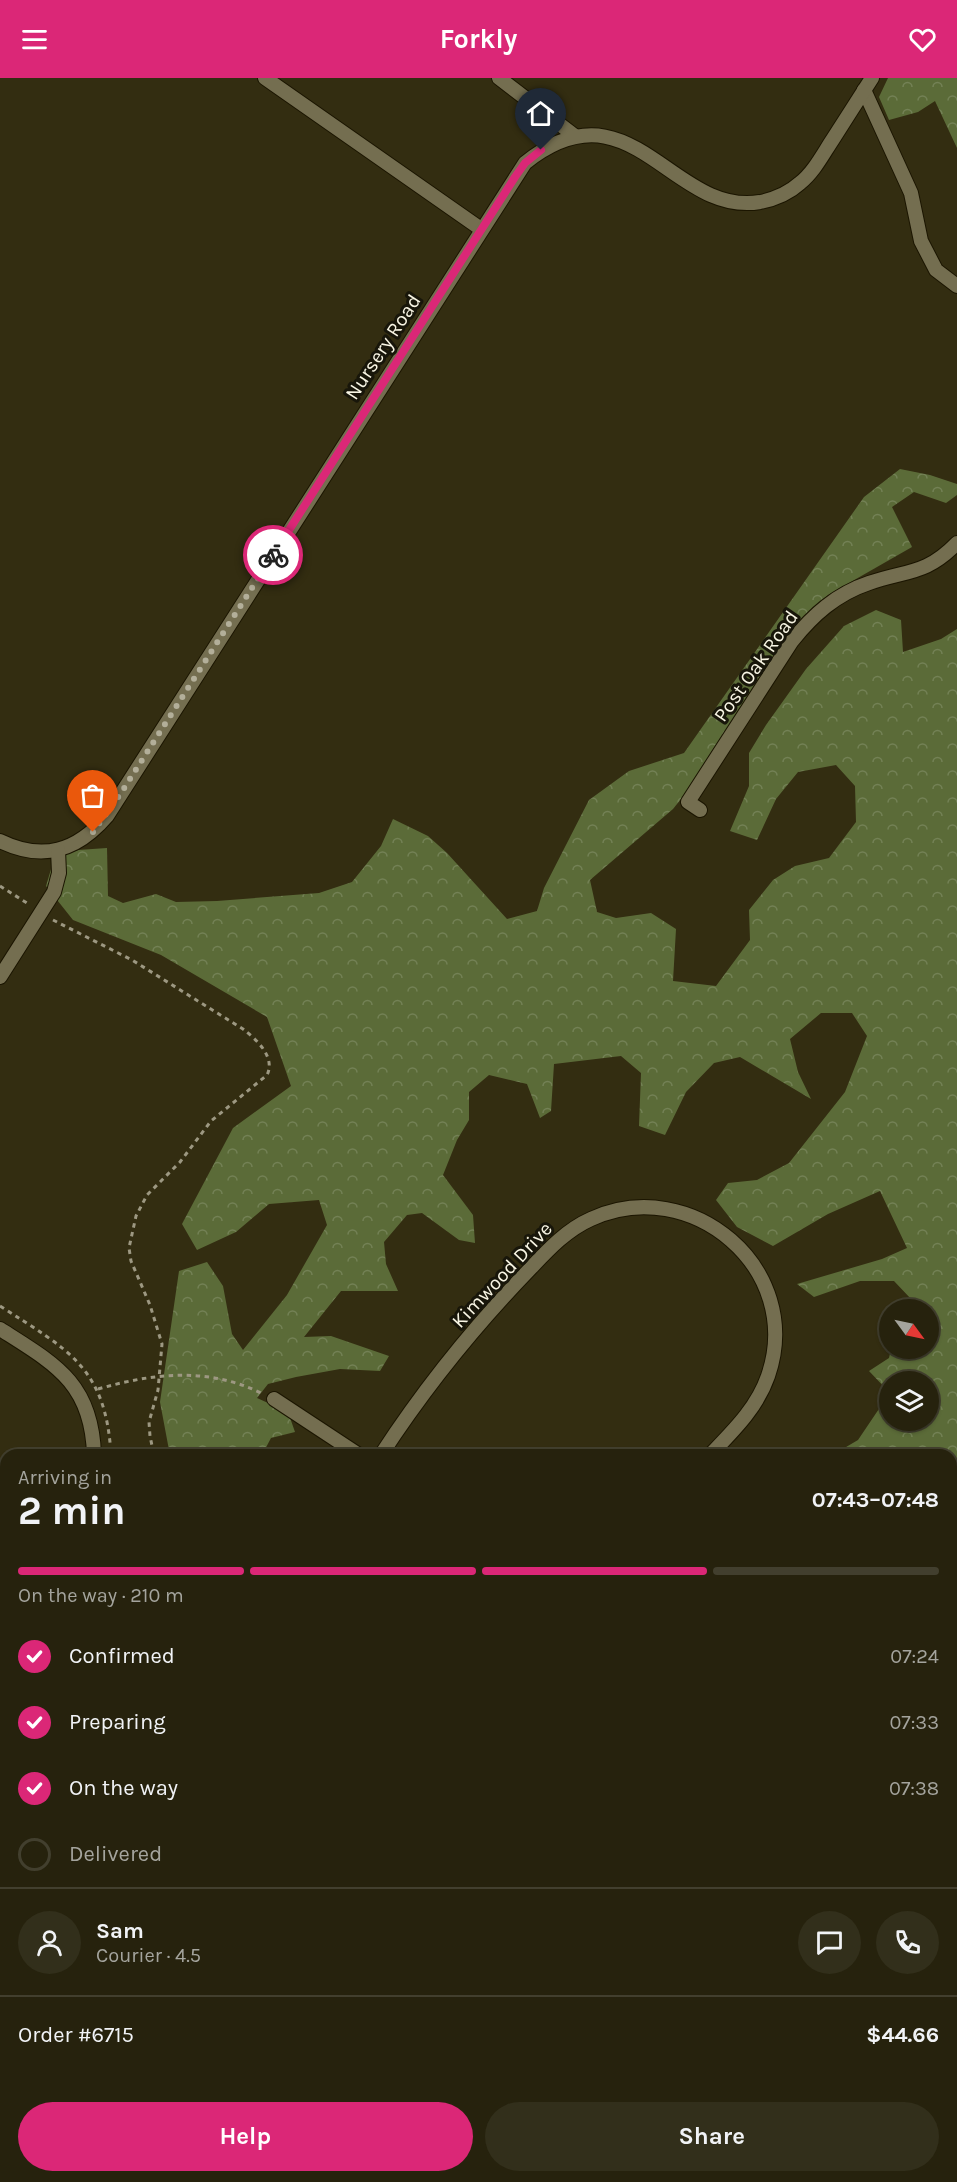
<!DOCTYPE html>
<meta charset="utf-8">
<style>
body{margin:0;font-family:Karla,sans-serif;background:#322f1b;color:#f1f3f6;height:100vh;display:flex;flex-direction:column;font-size:22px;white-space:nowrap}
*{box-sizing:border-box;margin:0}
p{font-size:20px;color:#a4a49d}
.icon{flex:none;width:33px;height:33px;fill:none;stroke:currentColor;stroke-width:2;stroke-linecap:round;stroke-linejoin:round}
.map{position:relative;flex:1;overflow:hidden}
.sheet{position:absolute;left:0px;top:1371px;width:957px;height:734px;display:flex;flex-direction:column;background:#26220d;border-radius:18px 18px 0 0;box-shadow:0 2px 4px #0004,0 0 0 2px #423f2e}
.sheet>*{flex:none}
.needle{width:39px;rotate:123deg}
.fabs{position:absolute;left:879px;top:1221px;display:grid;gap:12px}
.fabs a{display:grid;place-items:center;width:60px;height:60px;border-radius:50%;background:#26220d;box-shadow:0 2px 4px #0004,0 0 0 2px #423f2e;font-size:30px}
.pin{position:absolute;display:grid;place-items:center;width:51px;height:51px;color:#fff;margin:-62px -26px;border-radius:50% 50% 50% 0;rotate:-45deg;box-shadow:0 0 6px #0007}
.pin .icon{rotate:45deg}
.courier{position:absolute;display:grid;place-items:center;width:60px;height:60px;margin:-30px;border:4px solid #db2777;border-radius:50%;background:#fff;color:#222;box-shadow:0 2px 8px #0007}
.summary em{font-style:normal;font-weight:700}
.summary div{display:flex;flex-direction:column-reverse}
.summary{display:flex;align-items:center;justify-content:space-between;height:102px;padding:0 18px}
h1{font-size:39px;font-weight:700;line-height:45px}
.bar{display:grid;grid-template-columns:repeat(4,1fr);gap:9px 6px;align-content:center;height:72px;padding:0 18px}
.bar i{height:8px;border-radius:4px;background:#423f2e}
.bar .active{background:#db2777}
.bar p{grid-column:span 4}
.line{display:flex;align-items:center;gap:15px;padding:0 18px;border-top:2px solid #423f2e}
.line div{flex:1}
.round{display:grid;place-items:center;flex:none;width:63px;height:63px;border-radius:32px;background:#322f1b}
ol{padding:0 18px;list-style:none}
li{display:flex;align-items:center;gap:18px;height:66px}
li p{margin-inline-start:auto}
li .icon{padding:6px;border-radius:50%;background:#db2777;color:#fff;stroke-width:4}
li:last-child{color:#a4a49d}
li i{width:33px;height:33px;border:3px solid #423f2e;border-radius:50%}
.primary-button{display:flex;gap:12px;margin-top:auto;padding:12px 18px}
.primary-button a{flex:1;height:69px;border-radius:36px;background:#db2777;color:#fff;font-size:24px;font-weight:700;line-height:69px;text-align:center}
.primary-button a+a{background:#322f1b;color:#f1f3f6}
header{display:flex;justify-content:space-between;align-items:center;height:78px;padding:0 18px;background:#db2777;color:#fff;font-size:27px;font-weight:700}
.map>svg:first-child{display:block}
.forest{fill:url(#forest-crowns)}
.park{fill:url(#park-tufts)}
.building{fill:url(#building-cross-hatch);stroke:#826b82;stroke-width:1.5}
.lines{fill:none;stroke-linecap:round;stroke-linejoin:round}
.street-casing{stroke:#1b1500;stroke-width:16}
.primary-casing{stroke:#1b1500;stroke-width:21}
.path{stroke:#9d9882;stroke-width:3;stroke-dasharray:4.5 4.5;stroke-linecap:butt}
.street{stroke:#746e50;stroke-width:14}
.primary{stroke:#b58542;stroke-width:18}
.done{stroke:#b3af9a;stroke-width:6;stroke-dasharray:0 10.8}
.route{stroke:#db2777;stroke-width:8}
.labels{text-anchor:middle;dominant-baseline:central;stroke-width:6;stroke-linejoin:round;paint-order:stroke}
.street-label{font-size:20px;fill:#f8f5e4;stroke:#18160a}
</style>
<header><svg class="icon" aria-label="menu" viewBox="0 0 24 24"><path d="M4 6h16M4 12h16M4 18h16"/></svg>Forkly<svg class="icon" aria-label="heart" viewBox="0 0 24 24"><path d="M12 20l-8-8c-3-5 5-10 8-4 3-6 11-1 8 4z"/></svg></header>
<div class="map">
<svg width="957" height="2104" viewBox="0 0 957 2104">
<defs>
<pattern id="forest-crowns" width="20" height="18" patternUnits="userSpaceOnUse" patternTransform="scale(1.5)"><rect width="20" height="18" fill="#5b6b38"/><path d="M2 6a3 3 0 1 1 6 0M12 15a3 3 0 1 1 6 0" fill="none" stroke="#738155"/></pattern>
<pattern id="park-tufts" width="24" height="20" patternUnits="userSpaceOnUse" patternTransform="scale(1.5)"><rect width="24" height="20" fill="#465031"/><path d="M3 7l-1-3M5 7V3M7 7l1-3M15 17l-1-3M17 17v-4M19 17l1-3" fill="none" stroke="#616a4f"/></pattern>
<pattern id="building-cross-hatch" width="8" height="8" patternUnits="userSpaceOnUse" patternTransform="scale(1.5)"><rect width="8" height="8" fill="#513c51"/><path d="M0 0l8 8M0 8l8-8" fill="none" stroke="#6b596a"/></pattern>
</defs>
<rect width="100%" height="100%" fill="#332d11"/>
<!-- forest -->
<g class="forest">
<path d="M888 0H957V70L935 23 918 34 889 42 879 19Z"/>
<path d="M900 391 930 397 957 406V417L946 425 914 414 892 429 912 469 828 517 796 547 705 691 673 731 590 802 597 834 616 840 651 835 676 851 673 903 716 908 750 862 749 832 773 802 795 788 829 780 856 744 855 708 836 687 798 694 776 721 757 762 730 753 749 708V675L766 647 806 591 844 548 876 532 901 542 903 574 941 561 957 551V1470L951 1467V1377H839L841 1372 858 1362 889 1316 890 1342H928V1304H890L889 1314 869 1293 889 1280 891 1271 928 1270V1232L908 1231 912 1222 894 1203H860L814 1219 797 1206 882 1181 907 1170 880 1113 828 1136 773 1168 737 1149 716 1122 728 1105 757 1102 789 1085 845 1014 867 958 852 935H821L790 961 798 994 811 1021 740 979 714 985 686 1014 665 1057 639 1048 641 995 621 978 554 986 551 1033 540 1040 527 1006 489 997 469 1014V1042L457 1062 443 1097 473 1137 475 1165 459 1162 422 1135 407 1137 384 1164 386 1186 398 1213H341L304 1259 331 1258 389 1278 380 1293 340 1291 296 1299 268 1306 257 1320 288 1334 295 1354 271 1360 262 1377H174L169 1372 160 1324 179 1193 207 1184 223 1208 232 1256 243 1272 287 1217 327 1147 319 1122 269 1126 236 1154 197 1172 182 1146 233 1050 291 1008 267 939 161 877 73 842 46 808 54 781 78 772 107 770 108 818 123 825 156 816 176 824 217 823 319 815 352 804 381 768 393 741 428 758 447 775 507 841 537 833 544 810 589 722 629 693 684 675 864 419Z"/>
<path d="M0 1952 6 1955V2098L166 2099 160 2104H0Z"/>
</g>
<!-- park -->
<g class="park">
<path d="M6 1706V1865L0 1861V1715Z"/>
<path d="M364 2099H676L675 2104H373Z"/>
</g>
<!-- building -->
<path class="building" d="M589 2098H610L606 2104H585Z"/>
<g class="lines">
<defs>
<g id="street">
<path d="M265 0 481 151"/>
<path d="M499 0 575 58"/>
<path d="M864 12 911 115 921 163 936 192 957 208"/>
<path d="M700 732 688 724 792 563C813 537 836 516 869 505 907 492 926 497 957 465"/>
<path d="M0 763C43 784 77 773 107 738L525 85C631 0 672 139 760 124 775 121 789 115 800 105 814 94 823 76 833 61 846 41 859 20 872 0"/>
<path d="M0 899 54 814 59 795 58 772"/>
<path d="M0 1251C55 1286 92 1305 94 1377"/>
<path d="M274 1321 359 1377"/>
<path d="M381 1377C424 1311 474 1249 528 1193 547 1173 566 1152 591 1141 691 1095 805 1191 768 1298 757 1330 733 1353 710 1377"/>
<path d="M951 1550 957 1547"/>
<path d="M0 1694 6 1685"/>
<path d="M951 1894 957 1904"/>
<path d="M802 2104 803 2098"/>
</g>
<g id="primary">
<path d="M0 1898 6 1902"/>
<path d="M305 2098 314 2104"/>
</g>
</defs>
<!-- street casing -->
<use href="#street" class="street-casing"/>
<!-- primary casing -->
<use href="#primary" class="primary-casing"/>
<!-- path -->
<g class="path">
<path d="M0 808 30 827"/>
<path d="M53 842 132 882 243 951C256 961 276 979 267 997L211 1043 180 1084 147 1117 136 1138 129 1170 131 1183 150 1227 162 1266 158 1312 149 1344 150 1358 154 1377"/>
<path d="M0 1228C68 1272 106 1289 111 1377"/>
<path d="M98 1311C154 1295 208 1289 261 1315"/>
<path d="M0 1723 6 1714"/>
<path d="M0 1799 6 1803"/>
<path d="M559 2098 563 2104"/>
<path d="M661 2098 662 2104"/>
<path d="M583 2104 588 2098"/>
<path d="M608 2104 611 2098"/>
<path d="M631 2104 634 2098"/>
</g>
<!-- street -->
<use href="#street" class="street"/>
<!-- primary -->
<use href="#primary" class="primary"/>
</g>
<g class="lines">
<!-- done -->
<path class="done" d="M93 754 121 715 273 477"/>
<!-- route -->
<path class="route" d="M273 477 515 99 525 85 541 72"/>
</g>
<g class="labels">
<!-- street labels -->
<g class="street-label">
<text transform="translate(383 269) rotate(-57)">Nursery Road</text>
<text transform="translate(756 588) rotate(-55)">Post Oak Road</text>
<text transform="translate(502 1197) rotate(-47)">Kimwood Drive</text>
</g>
</g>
</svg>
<div class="fabs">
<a><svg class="needle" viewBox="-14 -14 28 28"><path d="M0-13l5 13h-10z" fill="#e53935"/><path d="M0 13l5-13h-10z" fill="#a4a49d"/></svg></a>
<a><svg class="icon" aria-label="layers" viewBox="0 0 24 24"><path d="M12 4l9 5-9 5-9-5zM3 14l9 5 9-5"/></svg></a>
</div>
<div class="pin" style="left:93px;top:754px;background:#ea580c"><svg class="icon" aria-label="bag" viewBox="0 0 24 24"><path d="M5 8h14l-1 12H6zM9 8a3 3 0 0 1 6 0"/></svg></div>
<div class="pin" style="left:541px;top:72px;background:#1f2937"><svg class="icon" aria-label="home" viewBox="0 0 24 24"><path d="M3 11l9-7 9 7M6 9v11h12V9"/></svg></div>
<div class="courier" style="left:273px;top:477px"><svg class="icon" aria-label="bike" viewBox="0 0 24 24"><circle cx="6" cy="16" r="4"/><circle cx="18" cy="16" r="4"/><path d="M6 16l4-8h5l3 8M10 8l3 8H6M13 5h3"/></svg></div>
<section class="sheet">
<div class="summary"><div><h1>2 min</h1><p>Arriving in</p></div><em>07:43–07:48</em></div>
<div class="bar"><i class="active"></i><i class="active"></i><i class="active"></i><i></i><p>On the way · 210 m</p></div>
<ol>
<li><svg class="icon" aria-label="check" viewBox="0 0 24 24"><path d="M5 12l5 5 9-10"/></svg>Confirmed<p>07:24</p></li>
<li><svg class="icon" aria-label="check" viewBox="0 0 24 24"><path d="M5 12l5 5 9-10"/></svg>Preparing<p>07:33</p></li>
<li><svg class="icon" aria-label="check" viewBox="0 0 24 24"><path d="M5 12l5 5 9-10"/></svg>On the way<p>07:38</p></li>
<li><i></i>Delivered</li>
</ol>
<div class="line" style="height:108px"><a class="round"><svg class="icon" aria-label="person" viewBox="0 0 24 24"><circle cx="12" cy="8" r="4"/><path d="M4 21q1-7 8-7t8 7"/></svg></a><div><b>Sam</b><p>Courier · 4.5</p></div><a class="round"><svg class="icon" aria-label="chat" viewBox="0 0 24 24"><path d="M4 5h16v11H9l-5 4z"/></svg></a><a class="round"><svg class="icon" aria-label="phone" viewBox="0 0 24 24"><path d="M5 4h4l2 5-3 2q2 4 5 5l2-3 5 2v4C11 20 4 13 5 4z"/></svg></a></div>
<div class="line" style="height:78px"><div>Order #6715</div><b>$44.66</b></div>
<div class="primary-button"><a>Help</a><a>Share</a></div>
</section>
</div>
